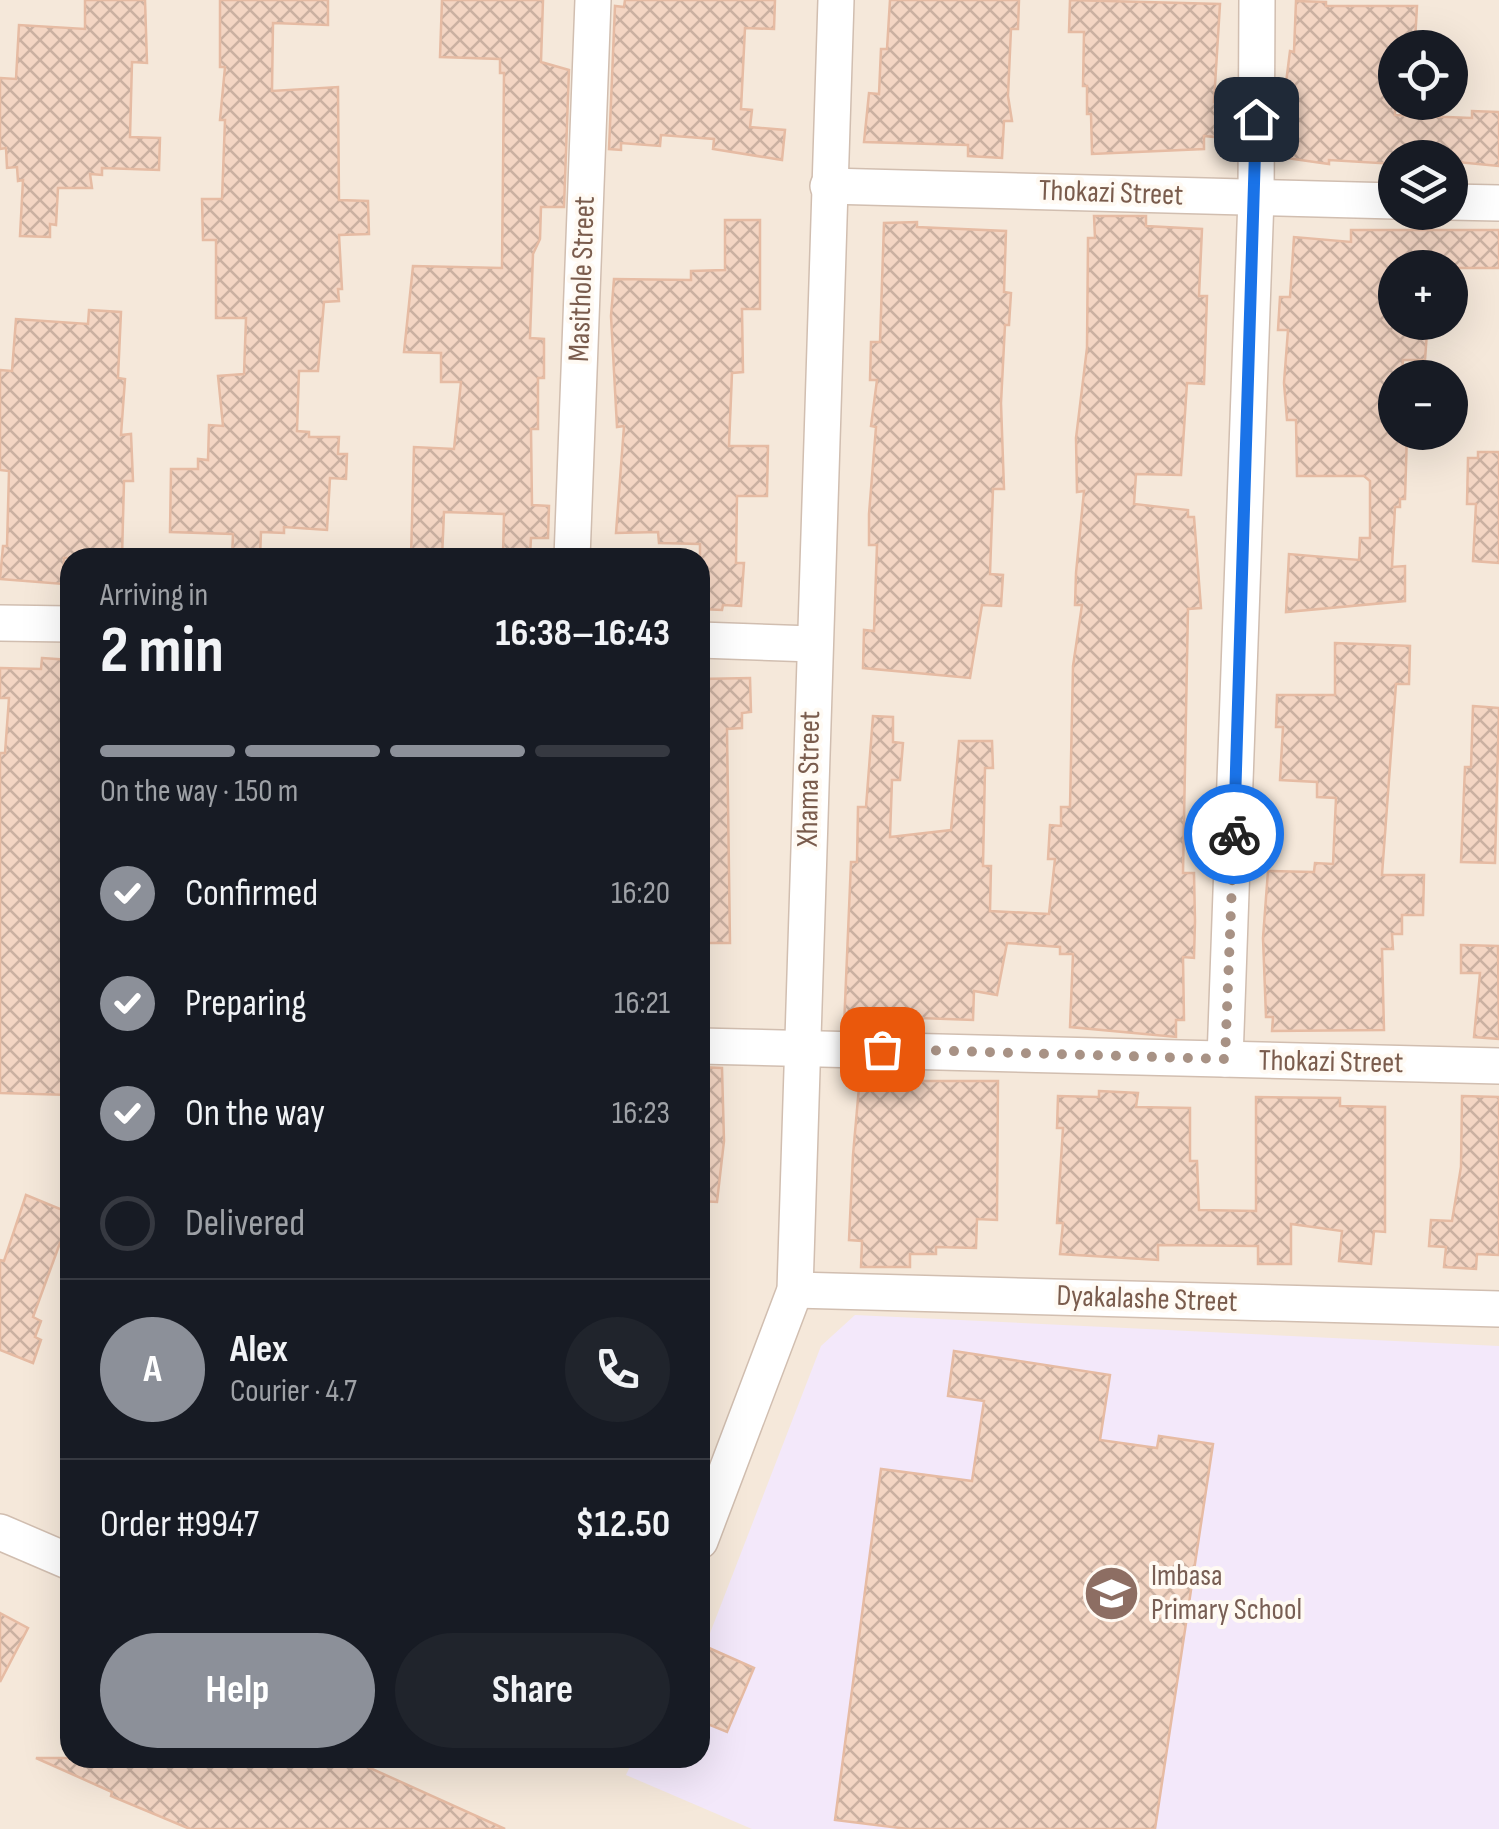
<!DOCTYPE html>
<meta charset="utf-8">
<style>
body{margin:0;font-family:"Sofia Sans Condensed",sans-serif;background:#20242c;color:#f1f3f6;height:100vh;display:flex;flex-direction:column;font-size:38px;white-space:nowrap}
*{box-sizing:border-box;margin:0}
p{font-size:32px;color:#9ea1a6}
.icon{flex:none;width:55px;height:55px;fill:none;stroke:currentColor;stroke-width:2;stroke-linecap:round;stroke-linejoin:round}
.map{position:relative;flex:1;overflow:hidden}
.side{position:absolute;left:60px;top:548px;width:650px;height:1220px;display:flex;flex-direction:column;background:#171b24;border-radius:30px;box-shadow:0 10px 40px #0002}
.side>*{flex:none}
.buttons{position:absolute;left:1378px;top:30px;display:grid;gap:20px}
.buttons a{display:grid;place-items:center;width:90px;height:90px;border-radius:50%;background:#171b24;box-shadow:0 10px 40px #0002;font-size:50px}
.pin{position:absolute;display:grid;place-items:center;width:85px;height:85px;color:#fff;margin:-42px;border-radius:20px;box-shadow:0 5px 15px #0006}
.courier{position:absolute;display:grid;place-items:center;width:100px;height:100px;margin:-50px;border:8px solid #1a73e8;border-radius:50%;background:#fff;color:#222;box-shadow:0 2px 12px #0007}
.overview em{font-style:normal;font-weight:700}
.overview div{display:flex;flex-direction:column-reverse}
.overview{display:flex;align-items:center;justify-content:space-between;height:170px;padding:0 40px}
h1{font-size:65px;font-weight:700;line-height:75px}
.bar{display:grid;grid-template-columns:repeat(4,1fr);gap:15px 10px;align-content:center;height:120px;padding:0 40px}
.bar i{height:12px;border-radius:8px;background:#363941}
.bar .active{background:#8c9099}
.bar p{grid-column:span 4}
.line{display:flex;align-items:center;gap:25px;padding:0 40px;border-top:2px solid #363941}
.line div{flex:1}
.round{display:grid;place-items:center;flex:none;width:105px;height:105px;border-radius:52px;background:#20242c}
ol{padding:0 40px;list-style:none}
li{display:flex;align-items:center;gap:30px;height:110px}
li p{margin-inline-start:auto}
li .icon{padding:10px;border-radius:50%;background:#8c9099;color:#fff;stroke-width:4}
li:last-child{color:#9ea1a6}
li i{width:55px;height:55px;border:5px solid #363941;border-radius:50%}
.action{display:flex;gap:20px;margin-top:auto;padding:20px 40px}
.action a{flex:1;height:115px;border-radius:60px;background:#8c9099;color:#fff;font-size:40px;font-weight:700;line-height:115px;text-align:center}
.action a+a{background:#20242c;color:#f1f3f6}
.map>svg:first-child{display:block}
.residential{fill:#f5e8da;fill-rule:evenodd}
.education{fill:#f3e8fa}
.building{fill:url(#building-cross-hatch);stroke:#e6bba3;stroke-width:2.5}
.lines{fill:none;stroke-linecap:round;stroke-linejoin:round}
.minor-casing{stroke:#d1beb0;stroke-width:38}
.minor{stroke:#fff;stroke-width:35}
.done{stroke:#a89285;stroke-width:10;stroke-dasharray:0 18}
.route{stroke:#1a73e8;stroke-width:12}
.labels{text-anchor:middle;dominant-baseline:central;stroke-width:8;stroke-linejoin:round;paint-order:stroke}
.street-label{font-size:30px;fill:#7a5c4d;stroke:#fffaf3}
.education-label{font-size:30px;fill:#785e54;stroke:#fffaf3;text-anchor:start}
</style>
<div class="map">
<svg width="1499" height="1829" viewBox="0 0 1499 1829">
<defs>
<pattern id="building-cross-hatch" width="8" height="8" patternUnits="userSpaceOnUse" patternTransform="scale(2.5)"><rect width="8" height="8" fill="#f3d5c3"/><path d="M0 0l8 8M0 8l8-8" fill="none" stroke="#cab0a1"/></pattern>
</defs>
<rect width="100%" height="100%" fill="#fdf6ec"/>
<!-- residential -->
<path class="residential" d="M0 0H1499V1829H0ZM1395 48H1450V102H1395ZM1395 158H1450V212H1395ZM1395 268H1450V322H1395ZM1395 378H1450V432H1395ZM70 558H700V1758H70Z"/>
<!-- education -->
<path class="education" d="M855 1315 1499 1346V1829H752L626 1775 634 1758H700V1659L821 1346Z"/>
<!-- building -->
<g class="building">
<path d="M85 0H145L147 63 132 62 130 137 160 138 159 170 102 168V175L90 174 92 188H58L56 225 50 224V237L20 236 23 180 18 181 17 167 7 168 6 148 0 149V78L16 79 19 25 85 29Z"/>
<path d="M220 0H328V25L273 23 272 91 338 87 339 200 368 201 369 234 339 235 342 289H338L339 301 324 302 318 371H299L297 431 309 432V437H339L338 454H347L346 479 330 478 327 530 284 527V533L261 532 260 558H232L233 534 170 532 171 469H198V459L208 460 209 425 223 426 218 376 244 374 246 318H216V240H203L202 199H222L225 120H220L225 67H220Z"/>
<path d="M442 0H543L541 62 569 70 564 207H541L540 239 533 254 530 338 544 339V378H538V429H531L532 505 549 506 548 538H531L530 556 503 554 504 514 444 512 442 558H411L414 447 454 449 461 382H441V353L404 352 413 266 502 268 504 73H500V59L440 57Z"/>
<path d="M625 0H775L774 29 745 28 741 109 752 110 750 127 785 130 782 160 713 149 714 139 661 135 660 146 621 143V150L609 149 615 6 624 7Z"/>
<path d="M890 0H1019L1018 29H1011L1008 96 1012 121H1004L1002 158 968 156V145L864 142 869 93 879 94 881 49H887Z"/>
<path d="M1070 0 1220 4 1214 102 1235 103V139L1204 136V149L1092 154 1091 114H1087V86H1083L1084 32H1069Z"/>
<path d="M1296 1 1326 2V6H1417L1415 42H1395V115L1472 118V111L1499 112V166L1456 162 1457 158H1395V164L1329 160V164L1279 157 1278 107H1283L1290 51 1294 52Z"/>
<path d="M1094 216H1146V226L1202 229 1199 296H1207L1204 384 1187 383 1181 475 1136 474 1134 504 1188 510V517H1194L1201 608 1188 609 1183 873H1194L1195 921 1194 958 1183 957 1184 1020H1176V1037L1070 1027 1073 954H1060V947L1007 943 997 995 974 991 973 1020 920 1018 919 1030 844 1027 851 862H857L858 807H866L873 716 893 717V742L903 743 900 780H892L890 837 951 830 959 741H992L993 768H985L983 866H991L990 911 1049 914 1055 859H1048L1050 825 1061 826V807H1070L1073 666 1082 605H1075L1076 573 1084 491 1077 492 1076 438 1087 348 1088 238H1095Z"/>
<path d="M725 220H760V309H742L743 372 732 373 729 446H768L767 496H737L736 563H744L741 606 723 605 722 610 700 609V544L659 543 658 532 616 533 624 426 617 427 611 316 614 279 691 280V271L725 270Z"/>
<path d="M917 222V227L1006 231 1004 292 1011 293 1009 325H1005L1001 403 1004 489H993L990 574 1003 575 1001 606 982 605 970 678 863 668 864 630 874 631 877 545H869V514L876 427 871 426 877 380H870L871 342H880L884 223Z"/>
<path d="M1351 230H1499V268H1395V322H1423L1427 332 1425 360H1403L1402 378H1395V432L1407 433 1405 499H1400V507H1395L1392 567 1405 566V601L1286 612 1289 554 1359 560 1360 538H1370V481L1364 476H1297L1296 420H1287L1284 383 1288 330H1278L1280 297H1290L1294 237 1351 242Z"/>
<path d="M89 310 121 312 118 378 125 379 121 435 131 434 133 481H124L122 558H64L63 584 0 579 3 546H7L9 471 0 470V370L12 371 16 319 88 324Z"/>
<path d="M1478 452H1499V563L1473 561 1476 504H1467L1468 458H1478Z"/>
<path d="M1335 643 1410 646 1409 684H1396L1382 875H1424L1423 915H1402V934H1392L1393 949H1382L1384 1030 1272 1031 1273 1017H1266L1263 938 1268 871 1314 872 1315 863 1333 864 1336 798 1317 797V782L1280 780 1283 727H1276L1277 695H1335Z"/>
<path d="M42 658 70 660V1095L0 1093V753H5L9 698H0V668L41 669Z"/>
<path d="M750 678 751 712 742 713V728L727 729 730 943H700V679Z"/>
<path d="M1473 706 1499 708 1495 863 1461 862 1465 767H1471Z"/>
<path d="M1461 945 1498 946 1499 1039 1474 1037 1480 973H1461Z"/>
<path d="M700 1067 722 1068 724 1141 717 1202 700 1201Z"/>
<path d="M877 1081H998L997 1220 977 1219 976 1248 936 1247V1254H910V1267H861L862 1241 849 1240 853 1155 859 1087 877 1088Z"/>
<path d="M1099 1091 1138 1093 1136 1107 1190 1108V1161H1197L1199 1210 1256 1211V1097L1340 1098V1106L1385 1107V1232L1374 1231 1371 1264 1339 1261 1342 1231 1291 1224V1264H1258V1246L1158 1245V1260L1060 1254 1063 1223H1057L1063 1128H1057L1058 1096 1099 1097Z"/>
<path d="M1462 1096 1499 1097V1255L1477 1254 1476 1269 1444 1267 1446 1247 1429 1246 1431 1220 1452 1221 1461 1167Z"/>
<path d="M26 1195 70 1213V1232L65 1245 60 1243 33 1317 41 1321 35 1337 41 1340 33 1363 0 1350V1260L4 1261Z"/>
<path d="M954 1351 1110 1375 1100 1440 1157 1448 1159 1436 1213 1444 1155 1829H908L835 1820 881 1469 972 1481 984 1401 948 1396Z"/>
<path d="M0 1613 28 1628 0 1682Z"/>
<path d="M700 1644 754 1668 727 1732 700 1721Z"/>
<path d="M36 1758H348L505 1829H190L111 1796 112 1792Z"/>
</g>
<g class="lines">
<defs>
<g id="minor">
<path d="M828 186 1395 201"/>
<path d="M1450 202 1499 203"/>
<path d="M572 558 593 0"/>
<path d="M0 623 70 624"/>
<path d="M700 640 813 644"/>
<path d="M700 1046 1499 1066"/>
<path d="M1225 1059 1256 198 1257 0"/>
<path d="M795 1290 1499 1309"/>
<path d="M0 1532 70 1562"/>
<path d="M700 1541 795 1290 836 0"/>
</g>
</defs>
<!-- minor casing -->
<use href="#minor" class="minor-casing"/>
<!-- minor -->
<use href="#minor" class="minor"/>
</g>
<g class="lines">
<!-- done -->
<path class="done" d="M882 1049 1225 1059 1234 834"/>
<!-- route -->
<path class="route" d="M1234 834 1256 119"/>
</g>
<!-- icons -->
<defs>
<symbol id="school-disc" viewBox="-11 -11 22 22"><circle r="9.5" fill="#8d6e63" stroke="#fffaf3"/><path d="M0-5L7-2L0 1L-7-2ZM-4 1L0 2.5L4 1V4Q0 6-4 4Z" fill="#fff"/></symbol>
</defs>
<g fill-rule="evenodd">
<use href="#school-disc" x="1080" y="1562" width="63" height="63"/>
</g>
<g class="labels">
<!-- street labels -->
<g class="street-label">
<text transform="translate(1111 193) rotate(2)">Thokazi Street</text>
<text transform="translate(582 279) rotate(-88)">Masithole Street</text>
<text transform="translate(809 779) rotate(-89)">Xhama Street</text>
<text transform="translate(1331 1062) rotate(1)">Thokazi Street</text>
<text transform="translate(1147 1299) rotate(2)">Dyakalashe Street</text>
</g>
<!-- education labels -->
<g class="education-label">
<text x="1151" y="1576">Imbasa<tspan x="1151" dy="34">Primary School</tspan></text>
</g>
</g>
</svg>
<div class="buttons">
<a><svg class="icon" aria-label="locate" viewBox="0 0 24 24"><circle cx="12" cy="12" r="6"/><path d="M12 2v4M12 18v4M2 12h4M18 12h4"/></svg></a>
<a><svg class="icon" aria-label="layers" viewBox="0 0 24 24"><path d="M12 4l9 5-9 5-9-5zM3 14l9 5 9-5"/></svg></a>
<a>+</a>
<a>−</a>
</div>
<div class="pin" style="left:882px;top:1049px;background:#ea580c"><svg class="icon" aria-label="bag" viewBox="0 0 24 24"><path d="M5 8h14l-1 12H6zM9 8a3 3 0 0 1 6 0"/></svg></div>
<div class="pin" style="left:1256px;top:119px;background:#1f2937"><svg class="icon" aria-label="home" viewBox="0 0 24 24"><path d="M3 11l9-7 9 7M6 9v11h12V9"/></svg></div>
<div class="courier" style="left:1234px;top:834px"><svg class="icon" aria-label="bike" viewBox="0 0 24 24"><circle cx="6" cy="16" r="4"/><circle cx="18" cy="16" r="4"/><path d="M6 16l4-8h5l3 8M10 8l3 8H6M13 5h3"/></svg></div>
<section class="side">
<div class="overview"><div><h1>2 min</h1><p>Arriving in</p></div><em>16:38–16:43</em></div>
<div class="bar"><i class="active"></i><i class="active"></i><i class="active"></i><i></i><p>On the way · 150 m</p></div>
<ol>
<li><svg class="icon" aria-label="check" viewBox="0 0 24 24"><path d="M5 12l5 5 9-10"/></svg>Confirmed<p>16:20</p></li>
<li><svg class="icon" aria-label="check" viewBox="0 0 24 24"><path d="M5 12l5 5 9-10"/></svg>Preparing<p>16:21</p></li>
<li><svg class="icon" aria-label="check" viewBox="0 0 24 24"><path d="M5 12l5 5 9-10"/></svg>On the way<p>16:23</p></li>
<li><i></i>Delivered</li>
</ol>
<div class="line" style="height:180px"><b class="round" style="background:#8c9099;color:#fff">A</b><div><b>Alex</b><p>Courier · 4.7</p></div><a class="round"><svg class="icon" aria-label="phone" viewBox="0 0 24 24"><path d="M5 4h4l2 5-3 2q2 4 5 5l2-3 5 2v4C11 20 4 13 5 4z"/></svg></a></div>
<div class="line" style="height:130px"><div>Order #9947</div><b>$12.50</b></div>
<div class="action"><a>Help</a><a>Share</a></div>
</section>
</div>
